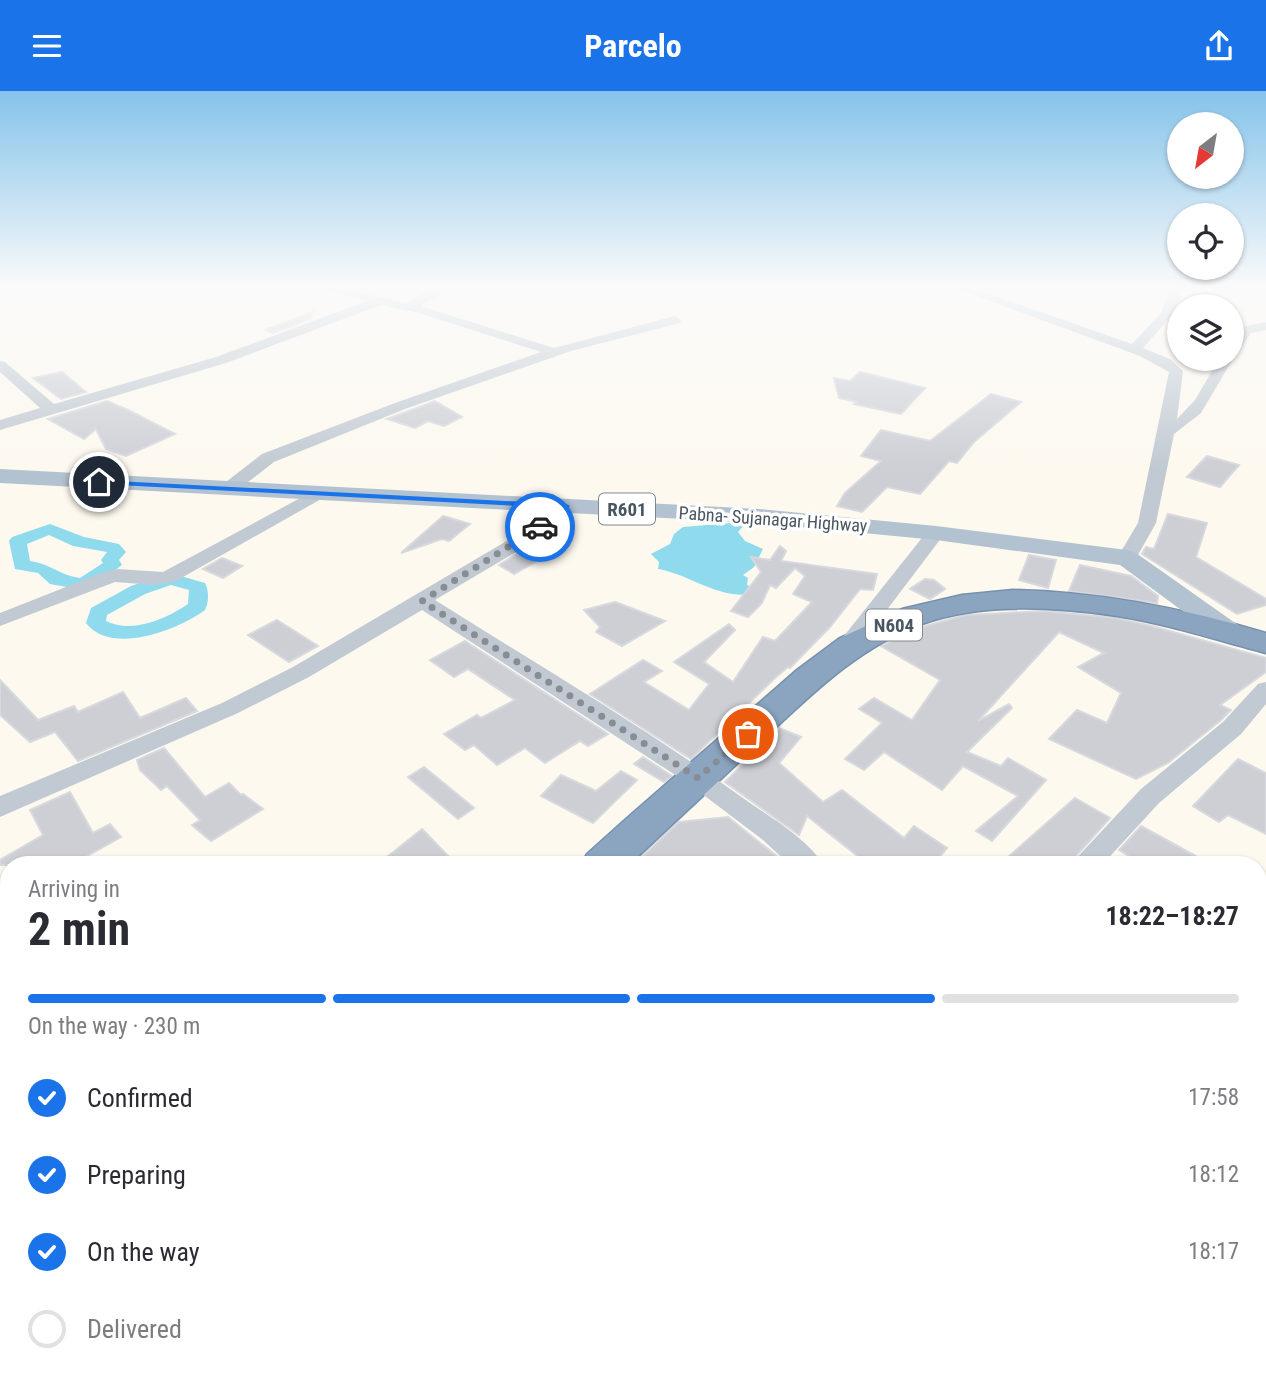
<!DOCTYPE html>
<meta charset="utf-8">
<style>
body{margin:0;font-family:"Roboto Condensed",sans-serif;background:#f2f2f3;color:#2b2b33;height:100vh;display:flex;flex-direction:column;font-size:26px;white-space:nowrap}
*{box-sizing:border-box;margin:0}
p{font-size:23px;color:#7c7c81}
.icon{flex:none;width:38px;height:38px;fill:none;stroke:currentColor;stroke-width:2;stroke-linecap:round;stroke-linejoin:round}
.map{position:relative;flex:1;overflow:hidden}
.side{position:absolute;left:0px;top:765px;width:1267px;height:527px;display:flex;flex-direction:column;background:#fff;border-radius:28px 28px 0 0;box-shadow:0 2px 5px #0004}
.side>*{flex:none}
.needle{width:46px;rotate:211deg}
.fabs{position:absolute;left:1167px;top:21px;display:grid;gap:14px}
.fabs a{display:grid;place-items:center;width:77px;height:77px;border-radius:50%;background:#fff;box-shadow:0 2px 5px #0004;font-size:35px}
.pin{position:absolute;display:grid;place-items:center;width:60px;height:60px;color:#fff;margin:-30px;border:4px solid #fff;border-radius:50%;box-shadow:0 2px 7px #0007}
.courier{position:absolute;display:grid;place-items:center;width:70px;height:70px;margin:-35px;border:5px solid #1a73e8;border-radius:50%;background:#fff;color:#222;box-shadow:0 2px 9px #0007}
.summary em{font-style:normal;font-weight:700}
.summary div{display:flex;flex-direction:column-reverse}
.summary{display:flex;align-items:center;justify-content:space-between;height:119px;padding:0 28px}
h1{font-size:46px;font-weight:700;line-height:52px}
.bar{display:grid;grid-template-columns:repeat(4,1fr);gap:10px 7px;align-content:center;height:84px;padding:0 28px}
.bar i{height:9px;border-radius:5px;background:#e1e1e2}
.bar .active{background:#1a73e8}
.bar p{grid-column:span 4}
ol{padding:0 28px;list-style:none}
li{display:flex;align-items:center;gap:21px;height:77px}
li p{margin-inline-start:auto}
li .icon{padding:7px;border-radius:50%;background:#1a73e8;color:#fff;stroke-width:4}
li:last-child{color:#7c7c81}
li i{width:38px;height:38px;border:4px solid #e1e1e2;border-radius:50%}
header{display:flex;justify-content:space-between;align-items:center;height:91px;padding:0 28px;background:#1a73e8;color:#fff;font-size:32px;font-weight:700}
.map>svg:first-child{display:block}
.commercial{fill:#fdf9ef;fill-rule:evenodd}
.water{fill:#90daee}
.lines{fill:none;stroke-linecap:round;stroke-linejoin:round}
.canal{fill:#90daee;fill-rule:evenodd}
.building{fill:#cdcfd5;stroke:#d7d9de;stroke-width:2}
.highway-casing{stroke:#7690ad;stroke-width:3}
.minor{fill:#c1cad2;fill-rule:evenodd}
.major{fill:#b3c2d1;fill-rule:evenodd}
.highway{fill:#8ba5c1;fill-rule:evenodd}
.route{fill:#1a73e8}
.done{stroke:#868d94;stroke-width:7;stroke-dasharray:0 12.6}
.labels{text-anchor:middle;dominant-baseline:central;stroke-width:7;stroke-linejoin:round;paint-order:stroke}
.far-street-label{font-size:18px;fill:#4a5661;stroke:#fff}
.shield{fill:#fff;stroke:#808990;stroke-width:2}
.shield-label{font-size:19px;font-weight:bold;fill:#4a5661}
</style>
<header><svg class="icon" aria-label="menu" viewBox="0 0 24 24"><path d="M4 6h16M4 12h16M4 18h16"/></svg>Parcelo<svg class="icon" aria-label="share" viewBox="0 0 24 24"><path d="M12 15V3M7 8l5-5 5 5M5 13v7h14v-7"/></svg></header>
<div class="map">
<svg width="1266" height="1290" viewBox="0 0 1266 1290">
<rect width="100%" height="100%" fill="#f5f3f3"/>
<!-- commercial -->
<path class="commercial" d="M0 196H1266V1290H0ZM1180 215H1232V268H1180ZM9 774H1258V1283H9Z"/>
<!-- water -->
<path class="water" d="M732 432 745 433 738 441 745 450 763 458 754 476 743 484 748 487 747 494 762 500C725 514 693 484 658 478L659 471 651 463 670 453 674 443 683 436Z"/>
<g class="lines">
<!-- canal -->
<g class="canal">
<path d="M50 433 84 446 119 453 126 461 119 469 122 474 91 497 84 499 50 493 38 482 15 478 9 450 12 446ZM49 444 73 455 107 461 101 469 103 472 80 487C58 484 52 473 30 470L27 453Z"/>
<path d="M170 482 205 492C209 499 209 512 205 519 178 539 111 565 86 532L91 517 131 495ZM171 494 189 499 188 513C166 528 132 543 106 530L107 524 145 503Z"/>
</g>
</g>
<!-- building -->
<g class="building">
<path d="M313 221 310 228 273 242 265 239Z"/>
<path d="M62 281 86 301 61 308 33 287Z"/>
<path d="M860 281 925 297 901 323 854 313 857 311 839 307 834 287 850 290Z"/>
<path d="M991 303 1021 311 974 351 957 372 949 370 920 403 887 396 862 421 837 415 845 402 881 370 861 365 881 339 930 350Z"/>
<path d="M107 310 128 319 175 343 126 365 106 358 96 338 84 348 48 328Z"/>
<path d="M435 310 462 326 444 335 428 330 415 337 387 328Z"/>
<path d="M1207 365 1239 374 1220 396 1187 386Z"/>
<path d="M1168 423 1207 432 1196 466 1266 508V514L1237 523 1142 463 1146 456 1154 458Z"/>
<path d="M443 425 470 433 449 450 442 448 401 462Z"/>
<path d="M780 455 786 460 781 470 877 483 873 499 860 498 830 536 790 577 788 576 775 587 691 668 590 603 643 569 662 580 644 591 689 619 709 593 674 571 729 533 735 539 704 571 733 591 763 546 775 550 812 511 793 503 805 485 795 477 776 497 770 494 762 512 748 526 731 520 761 481 751 466 770 469Z"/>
<path d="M517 463 535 471 514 483 499 474Z"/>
<path d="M1029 464 1056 469 1048 497 1019 489Z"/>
<path d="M222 467 242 475 223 487 203 478Z"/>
<path d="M1080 474 1131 485 1158 505 1157 512 1069 500Z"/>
<path d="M925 488 934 489 945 498 930 508 910 498Z"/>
<path d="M615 511 665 530 622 555 596 541 600 536 584 519Z"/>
<path d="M1044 520 1115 527 1152 535 1266 567V581L1220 614 1231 619 1221 629 1168 672 1136 688 1049 648 1077 619 1107 632 1121 602 1078 576 1104 562 1059 541 978 630 1009 613 1012 617 967 661 1001 675 1008 667 1046 689 992 750 976 740 1018 705 963 675 942 699 884 661 864 679 845 668 882 632 859 618 874 607 912 629 940 589 881 555 922 536 966 524Z"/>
<path d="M277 529 318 555 289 571 248 544Z"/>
<path d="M465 550 608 643 588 655 580 650 545 672 525 657 497 674 474 654 465 659 444 643 477 624 481 627 515 609 468 578 454 586 430 569Z"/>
<path d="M0 589 38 629 74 615 78 621 123 601 140 627 186 607 197 620 78 670 55 641 30 651 0 624Z"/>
<path d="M779 637 801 646 779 672 823 711 842 699 904 747 914 735 947 757 933 774H869L807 725 799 744 725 691Z"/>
<path d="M164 657 205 706 229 692 241 704 243 703 263 718 211 750 192 734 200 729 167 695 161 699 140 679 137 669Z"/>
<path d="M643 666 672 685 664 691 634 673Z"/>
<path d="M1238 668 1266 682V743L1228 724 1219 731 1193 715Z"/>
<path d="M424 676 474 717 458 728 408 686Z"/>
<path d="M621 680 637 689 593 732 541 705 561 684 596 700Z"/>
<path d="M70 701 93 742 110 733 121 746 71 774H0V769L43 744 30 719Z"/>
<path d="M1075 707 1110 727 1068 774H999Z"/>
<path d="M728 726 779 767 768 774H633L679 731Z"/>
<path d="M1141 735 1212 774H1144L1119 759Z"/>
<path d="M422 738 457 774H377Z"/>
</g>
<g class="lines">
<defs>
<g id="highway">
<path d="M1013 499C1100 501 1182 517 1266 542V562C1216 549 1168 533 1117 525 1055 516 982 511 922 533 856 557 808 607 757 654 715 694 672 733 629 774H581L587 763 626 728 797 579 840 547 902 518 962 504Z"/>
<path d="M9 1261V1283H63L60 1290H0V1269Z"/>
</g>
</defs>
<!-- highway casing -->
<use href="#highway" class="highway-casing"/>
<!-- minor -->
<g class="minor">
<path d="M313 196H336L406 212 436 196H451L420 215 554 257 675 225 681 229 680 232 571 260 405 318 274 371 234 402H222L219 398 222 394 262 363 395 312 541 261 419 222 381 214 226 272 0 339V329L40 317 0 281V270L5 271 54 313 216 266 367 210Z"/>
<path d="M952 196H970L1132 253 1161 222 1171 196H1183L1173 223 1143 257 1170 268 1183 280 1177 328 1195 309 1219 268H1233L1201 322 1174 343 1156 432 1134 471 1127 473 1117 467 1138 432 1169 281 1140 265Z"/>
<path d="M1266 231V239L1251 242 1237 262 1232 263V249L1241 236Z"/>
<path d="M317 398 326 403 323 407 176 490 155 494 115 491 0 535V522L104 481 118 478 163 481Z"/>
<path d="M566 410 572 411 575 415 572 419 536 449 435 509C541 576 649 639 750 712 772 727 810 750 823 774H790L763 749 689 693 422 519 309 586 238 622 0 726V705L222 612 293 576 522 441 560 411Z"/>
<path d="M936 436 945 442 852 565H836L833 560 836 555 929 438Z"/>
<path d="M1266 591V613L1241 643 1159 712 1102 774H1070L1141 698 1223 631 1258 593Z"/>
<path d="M1266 974V1010L1258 1013V977Z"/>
<path d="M1258 1255 1266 1258V1290H1243L1240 1283H1258Z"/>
<path d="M672 1283H719L722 1290H675Z"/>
<path d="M916 1283H959L956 1290H913Z"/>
</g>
<!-- major -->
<path class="major" d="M0 378 759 418 936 435 1127 459 1136 462 1238 534 1242 540 1238 546 1228 548 1218 546 1120 474 936 449 759 432 0 392Z"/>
<!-- highway -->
<use href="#highway" class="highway"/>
</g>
<!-- sky -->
<linearGradient id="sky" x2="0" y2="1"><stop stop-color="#85c3ea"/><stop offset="0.52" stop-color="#fafafa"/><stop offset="1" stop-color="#fafafa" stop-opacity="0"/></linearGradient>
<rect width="1266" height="377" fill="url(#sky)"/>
<!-- route -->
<path class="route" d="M96 389 566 413 570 415 540 438 537 434 558 417 99 393Z"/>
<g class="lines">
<!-- done -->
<path class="done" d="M540 436 422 510 698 687 748 643"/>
</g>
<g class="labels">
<!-- far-street labels -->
<g class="far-street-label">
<text transform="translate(773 428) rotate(4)">Pabna- Sujanagar Highway</text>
</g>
<!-- shield labels -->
<g class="shield">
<rect x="599" y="402.5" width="56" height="31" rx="5"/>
<rect x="866" y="518.5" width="56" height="31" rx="5"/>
</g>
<g class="shield-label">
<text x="627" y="418">R601</text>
<text x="894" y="534">N604</text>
</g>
</g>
</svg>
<div class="fabs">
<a><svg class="needle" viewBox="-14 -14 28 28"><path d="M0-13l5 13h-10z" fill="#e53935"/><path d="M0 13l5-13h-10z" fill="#7c7c81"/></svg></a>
<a><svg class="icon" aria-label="locate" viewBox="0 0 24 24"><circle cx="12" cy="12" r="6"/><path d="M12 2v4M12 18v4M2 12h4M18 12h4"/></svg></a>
<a><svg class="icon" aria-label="layers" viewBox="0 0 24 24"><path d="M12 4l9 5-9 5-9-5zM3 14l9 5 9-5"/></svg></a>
</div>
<div class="pin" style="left:748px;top:643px;background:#ea580c"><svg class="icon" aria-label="bag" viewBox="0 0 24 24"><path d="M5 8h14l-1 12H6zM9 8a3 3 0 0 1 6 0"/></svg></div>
<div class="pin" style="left:99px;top:391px;background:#1f2937"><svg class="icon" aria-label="home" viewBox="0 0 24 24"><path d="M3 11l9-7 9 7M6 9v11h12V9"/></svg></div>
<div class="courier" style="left:540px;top:436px"><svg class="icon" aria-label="car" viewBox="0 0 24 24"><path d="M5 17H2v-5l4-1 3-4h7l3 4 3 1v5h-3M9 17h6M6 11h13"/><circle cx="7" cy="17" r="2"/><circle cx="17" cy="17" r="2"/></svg></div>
<section class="side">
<div class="summary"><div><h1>2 min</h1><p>Arriving in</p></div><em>18:22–18:27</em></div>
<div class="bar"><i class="active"></i><i class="active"></i><i class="active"></i><i></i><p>On the way · 230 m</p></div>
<ol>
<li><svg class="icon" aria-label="check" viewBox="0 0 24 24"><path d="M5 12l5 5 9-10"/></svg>Confirmed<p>17:58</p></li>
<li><svg class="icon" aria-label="check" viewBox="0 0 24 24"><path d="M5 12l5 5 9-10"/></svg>Preparing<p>18:12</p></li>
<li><svg class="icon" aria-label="check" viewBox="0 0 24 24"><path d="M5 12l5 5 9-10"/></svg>On the way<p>18:17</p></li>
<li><i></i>Delivered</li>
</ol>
</section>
</div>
